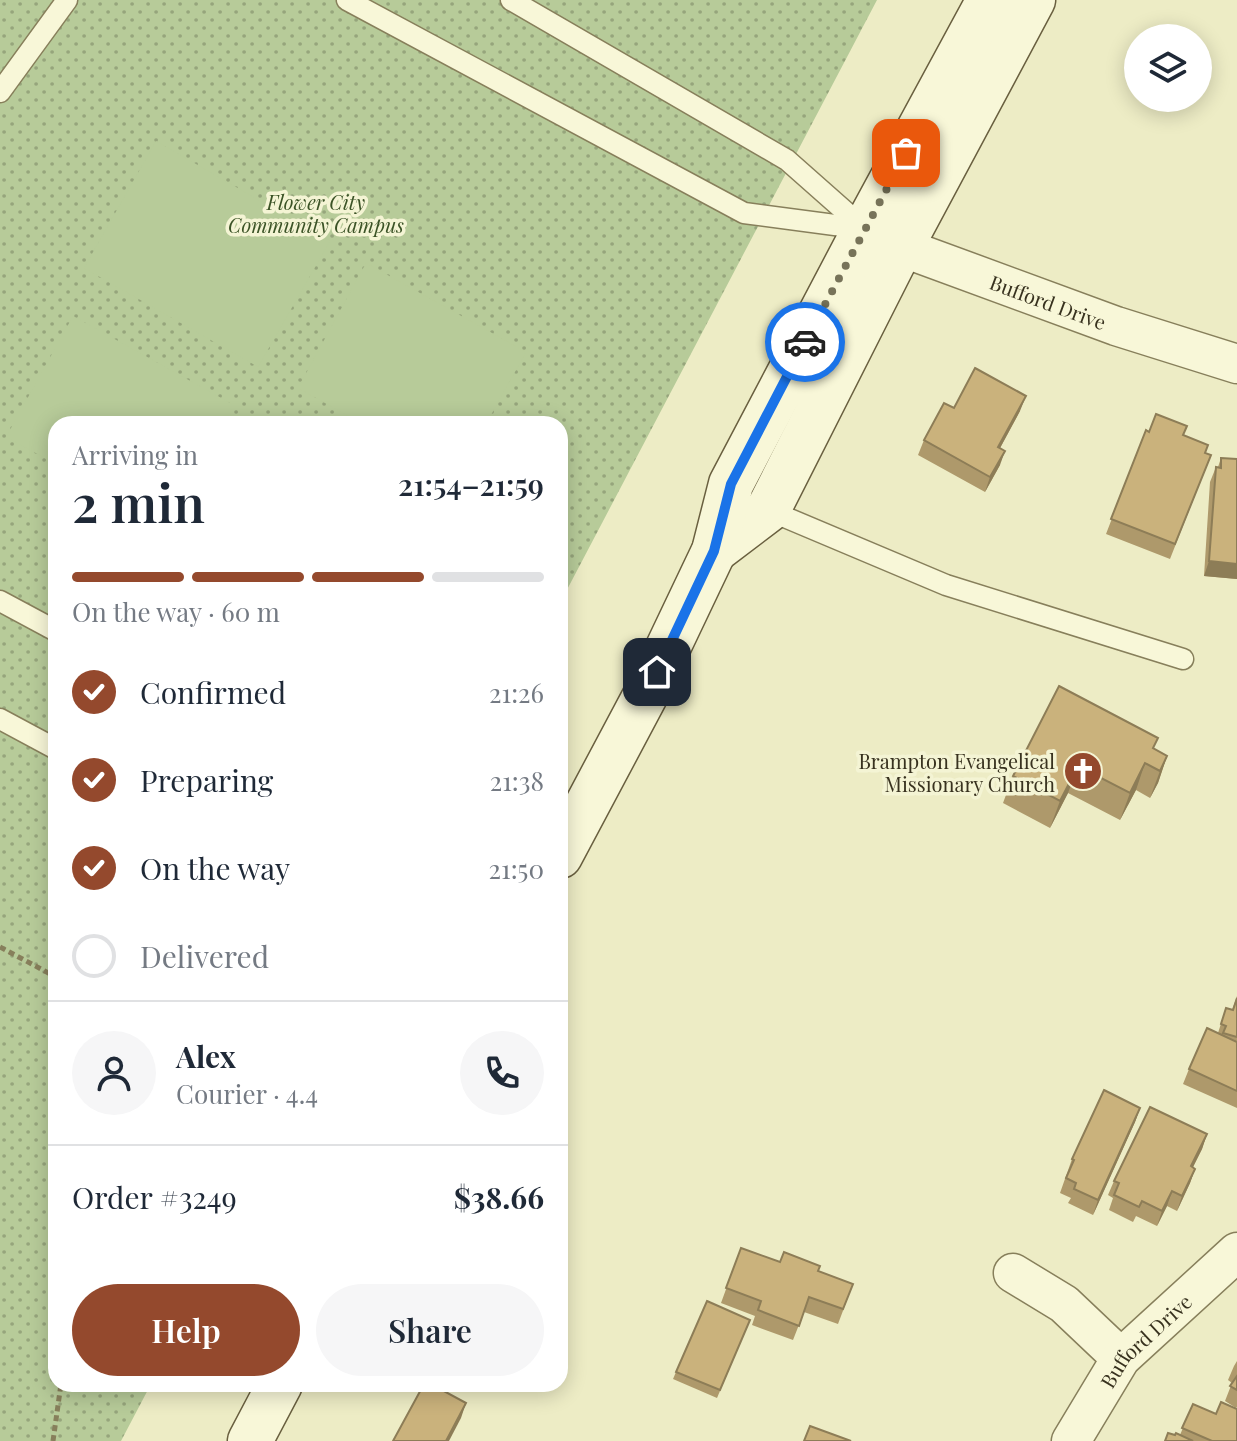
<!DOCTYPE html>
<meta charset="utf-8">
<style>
body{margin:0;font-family:"Playfair Display",serif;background:#f6f6f7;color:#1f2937;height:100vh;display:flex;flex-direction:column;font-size:30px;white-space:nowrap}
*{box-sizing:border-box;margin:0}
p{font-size:26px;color:#747a83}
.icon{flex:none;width:44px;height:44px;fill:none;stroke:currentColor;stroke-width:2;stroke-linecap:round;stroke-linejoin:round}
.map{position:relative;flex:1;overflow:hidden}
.panel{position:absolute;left:48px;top:416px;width:520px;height:976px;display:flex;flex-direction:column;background:#fff;border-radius:24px;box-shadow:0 4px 20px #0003}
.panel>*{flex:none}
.controls{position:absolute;left:1124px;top:24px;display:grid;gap:16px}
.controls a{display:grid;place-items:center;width:88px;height:88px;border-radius:50%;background:#fff;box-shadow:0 4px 20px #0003;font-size:40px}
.pin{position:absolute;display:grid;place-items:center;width:68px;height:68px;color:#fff;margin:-34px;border-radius:16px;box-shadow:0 4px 12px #0006}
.courier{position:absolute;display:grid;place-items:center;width:80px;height:80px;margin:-40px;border:6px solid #1a73e8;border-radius:50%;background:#fff;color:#222;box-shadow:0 2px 10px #0007}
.overview em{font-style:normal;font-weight:600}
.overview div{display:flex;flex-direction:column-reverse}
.overview{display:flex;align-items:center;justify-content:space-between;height:136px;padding:0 24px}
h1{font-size:52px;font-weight:600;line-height:60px}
.bar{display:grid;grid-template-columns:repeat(4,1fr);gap:12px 8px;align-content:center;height:96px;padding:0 24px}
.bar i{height:10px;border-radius:6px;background:#e0e1e3}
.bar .active{background:#94492d}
.bar p{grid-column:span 4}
.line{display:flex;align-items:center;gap:20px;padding:0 24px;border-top:2px solid #e0e1e3}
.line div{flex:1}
.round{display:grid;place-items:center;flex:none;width:84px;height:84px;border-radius:42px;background:#f6f6f7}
ol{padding:0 24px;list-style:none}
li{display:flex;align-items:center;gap:24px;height:88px}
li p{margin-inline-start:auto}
li .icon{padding:8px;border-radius:50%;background:#94492d;color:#fff;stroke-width:4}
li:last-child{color:#747a83}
li i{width:44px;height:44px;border:4px solid #e0e1e3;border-radius:50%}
.button{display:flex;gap:16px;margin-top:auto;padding:16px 24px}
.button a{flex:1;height:92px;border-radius:48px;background:#94492d;color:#fff;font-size:32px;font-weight:600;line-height:92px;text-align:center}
.button a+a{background:#f6f6f7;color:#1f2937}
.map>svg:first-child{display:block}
.park{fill:url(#park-dots)}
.garden{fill:#b7cb99}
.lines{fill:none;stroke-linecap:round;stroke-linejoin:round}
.service-casing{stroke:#877f5b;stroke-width:23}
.minor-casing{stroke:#877f5b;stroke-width:41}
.secondary-casing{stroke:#695f3f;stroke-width:47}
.path{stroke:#877f5b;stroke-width:5;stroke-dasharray:6 4;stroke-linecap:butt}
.service{stroke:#f8f7d8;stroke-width:20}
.minor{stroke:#f8f7d8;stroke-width:38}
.secondary{stroke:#f8f7d8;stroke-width:44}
.wall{fill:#ae996b}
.shaded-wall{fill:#8d7d57}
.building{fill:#cab27c;stroke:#8d7d57;stroke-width:2}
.done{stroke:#777359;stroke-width:8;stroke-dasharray:0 14.4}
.route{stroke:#1a73e8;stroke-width:10}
.labels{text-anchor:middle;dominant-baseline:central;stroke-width:7;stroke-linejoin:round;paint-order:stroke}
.park-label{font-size:20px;font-style:italic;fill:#3b5326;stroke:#f4f4d4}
.street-label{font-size:20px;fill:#38321f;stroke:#f4f4d4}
.poi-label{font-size:20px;fill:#38321f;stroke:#f4f4d4;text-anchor:end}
</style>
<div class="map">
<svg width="1237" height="1441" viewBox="0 0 1237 1441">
<defs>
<pattern id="park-dots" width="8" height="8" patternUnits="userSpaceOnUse" patternTransform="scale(2)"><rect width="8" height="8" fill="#b7cb99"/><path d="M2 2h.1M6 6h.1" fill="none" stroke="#96a57c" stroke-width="1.8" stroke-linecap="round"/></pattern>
</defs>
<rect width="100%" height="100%" fill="#edecc5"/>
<!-- park -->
<path class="park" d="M0 0H877L560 603V424H56V1384H151L121 1441H0Z"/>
<!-- garden -->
<g class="garden">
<path d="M156 141 330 241 258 367 84 268Z"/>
<path d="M366 263 526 352 486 424H363L298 388Z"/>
<path d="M73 316 232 404 221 424H56V464L6 437Z"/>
</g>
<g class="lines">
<defs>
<g id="service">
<path d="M347 0 744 213 865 229"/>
<path d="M511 0 787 160 865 229"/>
<path d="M0 92 67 0"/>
<path d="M768 510 946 585 1183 659"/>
<path d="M0 601 56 631"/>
<path d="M0 719 56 749"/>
</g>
<g id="minor">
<path id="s1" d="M875 234 901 247 1116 326 1237 364"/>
<path d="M1013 1273 1064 1304 1121 1358"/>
<path id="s2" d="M1071 1441 1121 1358 1237 1252"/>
</g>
<g id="secondary">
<path d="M714 551 768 510 901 247 1033 0"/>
<path d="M560 856 645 696 714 551 731 484 865 229 989 0"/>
<path d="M250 1441 280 1384"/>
</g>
</defs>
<!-- service casing -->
<use href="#service" class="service-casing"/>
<!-- minor casing -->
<use href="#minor" class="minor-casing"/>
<!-- secondary casing -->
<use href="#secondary" class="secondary-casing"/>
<!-- path -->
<g class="path">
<path d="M0 947 56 977"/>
<path d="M53 1441 61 1384"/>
</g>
<!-- service -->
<use href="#service" class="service"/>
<!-- minor -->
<use href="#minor" class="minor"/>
<!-- secondary -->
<use href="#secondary" class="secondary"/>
</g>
<!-- wall -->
<g class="wall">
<path d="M954 408 1020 411 1000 448V465L985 492 918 455 924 440Z"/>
<path d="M1146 430 1149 432 1183 435 1205 453V470L1170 559 1106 534Z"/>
<path d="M1221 458 1237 579 1204 576 1210 482 1216 467H1218Z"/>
<path d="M1154 749 1167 756 1158 783 1150 798 1136 790 1120 820 1068 793 1050 828 1003 803 1013 776Z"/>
<path d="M1237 996V1108L1183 1084 1189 1069 1218 1033 1226 1008 1232 1010Z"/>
<path d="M1140 1108 1135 1122 1093 1215 1068 1203 1071 1198 1060 1193 1072 1159Z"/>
<path d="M1207 1134 1202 1149 1193 1167 1195 1169 1190 1183 1177 1211 1167 1206 1157 1226 1136 1216 1133 1222 1109 1210 1113 1198 1108 1195 1114 1181Z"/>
<path d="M741 1248 780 1262 818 1271 853 1284 838 1324 804 1312 793 1340 752 1325 755 1316 721 1303Z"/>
<path d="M747 1327 717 1398 673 1379 676 1372Z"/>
<path d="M1237 1361V1407L1236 1408 1225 1401 1232 1383 1228 1380 1234 1366Z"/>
<path d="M1193 1404 1216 1414 1237 1441H1165L1175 1435H1180Z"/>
</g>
<!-- shaded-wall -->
<g class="shaded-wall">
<path d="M1026 396 1020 411 993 461 998 447Z"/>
<path d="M1005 451 1000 465 985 492 990 477Z"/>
<path d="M1209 561 1237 564V579L1204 576Z"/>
<path d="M1167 756 1158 783 1150 798 1160 771Z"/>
<path d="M1145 763 1136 790 1120 820 1130 793Z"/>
<path d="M1078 766 1068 793 1050 828 1060 801Z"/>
<path d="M1140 1108 1135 1122 1093 1215 1098 1200Z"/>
<path d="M1207 1134 1202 1149 1186 1181 1191 1166Z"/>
<path d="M1195 1169 1190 1183 1177 1211 1182 1196Z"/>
<path d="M1172 1191 1167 1206 1157 1226 1162 1211Z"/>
<path d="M466 1403 461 1418 449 1441H446Z"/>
</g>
<!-- building -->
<g class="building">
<path d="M975 368 1026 396 998 447 1005 451 990 477 924 440 944 403 954 408Z"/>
<path d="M1156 414 1187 426 1183 435 1208 445 1205 453 1211 455 1175 544 1111 519 1146 430 1149 432Z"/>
<path d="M1221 458 1237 459V564L1209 561 1216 467 1221 468Z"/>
<path d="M1059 686 1158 738 1153 748 1167 756 1160 771 1145 763 1130 793 1078 766 1060 801 1013 776Z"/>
<path d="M1237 998V1037L1223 1033 1226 1026 1221 1024 1226 1008 1233 1010Z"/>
<path d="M1207 1028 1237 1042V1091L1189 1069Z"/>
<path d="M1104 1090 1140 1108 1098 1200 1074 1189 1076 1183 1066 1178 1074 1160 1072 1159Z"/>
<path d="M1150 1107 1207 1134 1191 1166 1195 1169 1182 1196 1172 1191 1162 1211 1142 1201 1139 1207 1114 1195 1119 1183 1114 1181Z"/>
<path d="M741 1248 780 1262 784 1252 820 1266 818 1271 853 1284 843 1309 809 1297 799 1326 758 1310 761 1301 726 1288Z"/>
<path d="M707 1301 750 1320 720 1390 676 1372Z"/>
<path d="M1237 1376V1390L1230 1386Z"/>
<path d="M424 1384H431L466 1403 446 1441H393Z"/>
<path d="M1221 1402 1237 1409V1441H1212L1182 1428 1193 1404 1216 1414Z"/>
<path d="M810 1426 851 1441H804Z"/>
<path d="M1168 1433 1175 1435 1176 1433 1193 1441H1165Z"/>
</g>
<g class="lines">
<!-- done -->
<path class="done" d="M805 342 906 153"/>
<!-- route -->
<path class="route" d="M657 672 714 551 731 484 805 342"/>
</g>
<!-- icons -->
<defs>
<symbol id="church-disc" viewBox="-11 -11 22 22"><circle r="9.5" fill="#94492d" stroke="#f4f4d4"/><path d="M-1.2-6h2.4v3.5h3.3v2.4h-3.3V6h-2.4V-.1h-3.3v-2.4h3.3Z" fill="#fff"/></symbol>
</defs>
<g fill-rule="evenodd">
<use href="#church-disc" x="1061" y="749" width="44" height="44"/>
</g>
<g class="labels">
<!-- park labels -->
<g class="park-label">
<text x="316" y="201">Flower City<tspan x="316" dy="23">Community Campus</tspan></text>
</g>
<!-- street labels -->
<g class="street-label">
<text stroke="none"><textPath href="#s1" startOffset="186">Bufford Drive</textPath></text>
<text stroke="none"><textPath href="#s2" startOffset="126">Bufford Drive</textPath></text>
</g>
<!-- poi labels -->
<g class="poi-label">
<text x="1055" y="760">Brampton Evangelical<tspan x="1055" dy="23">Missionary Church</tspan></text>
</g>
</g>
</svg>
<div class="controls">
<a><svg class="icon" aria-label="layers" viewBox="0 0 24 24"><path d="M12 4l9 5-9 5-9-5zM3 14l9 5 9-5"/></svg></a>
</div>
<div class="pin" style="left:906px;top:153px;background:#ea580c"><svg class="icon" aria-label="bag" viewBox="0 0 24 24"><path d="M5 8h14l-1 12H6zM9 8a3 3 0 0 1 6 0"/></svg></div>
<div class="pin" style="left:657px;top:672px;background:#1f2937"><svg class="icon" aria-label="home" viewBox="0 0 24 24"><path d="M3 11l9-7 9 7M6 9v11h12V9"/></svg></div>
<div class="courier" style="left:805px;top:342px"><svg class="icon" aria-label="car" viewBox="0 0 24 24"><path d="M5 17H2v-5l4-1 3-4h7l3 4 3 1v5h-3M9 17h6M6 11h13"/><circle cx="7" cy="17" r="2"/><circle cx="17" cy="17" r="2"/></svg></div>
<section class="panel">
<div class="overview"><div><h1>2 min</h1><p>Arriving in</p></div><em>21:54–21:59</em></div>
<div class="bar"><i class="active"></i><i class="active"></i><i class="active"></i><i></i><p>On the way · 60 m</p></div>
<ol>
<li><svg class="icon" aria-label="check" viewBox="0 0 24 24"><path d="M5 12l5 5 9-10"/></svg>Confirmed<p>21:26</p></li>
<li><svg class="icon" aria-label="check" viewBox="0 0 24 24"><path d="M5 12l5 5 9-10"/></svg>Preparing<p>21:38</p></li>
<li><svg class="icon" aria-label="check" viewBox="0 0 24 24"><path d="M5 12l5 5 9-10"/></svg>On the way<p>21:50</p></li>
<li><i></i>Delivered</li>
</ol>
<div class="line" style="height:144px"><a class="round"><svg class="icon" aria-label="person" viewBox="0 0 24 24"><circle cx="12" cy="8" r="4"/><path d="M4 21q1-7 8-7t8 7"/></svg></a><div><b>Alex</b><p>Courier · 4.4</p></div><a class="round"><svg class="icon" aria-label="phone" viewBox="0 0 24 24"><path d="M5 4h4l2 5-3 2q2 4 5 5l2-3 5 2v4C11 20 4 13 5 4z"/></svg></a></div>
<div class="line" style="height:104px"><div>Order #3249</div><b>$38.66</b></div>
<div class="button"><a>Help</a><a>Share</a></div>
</section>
</div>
